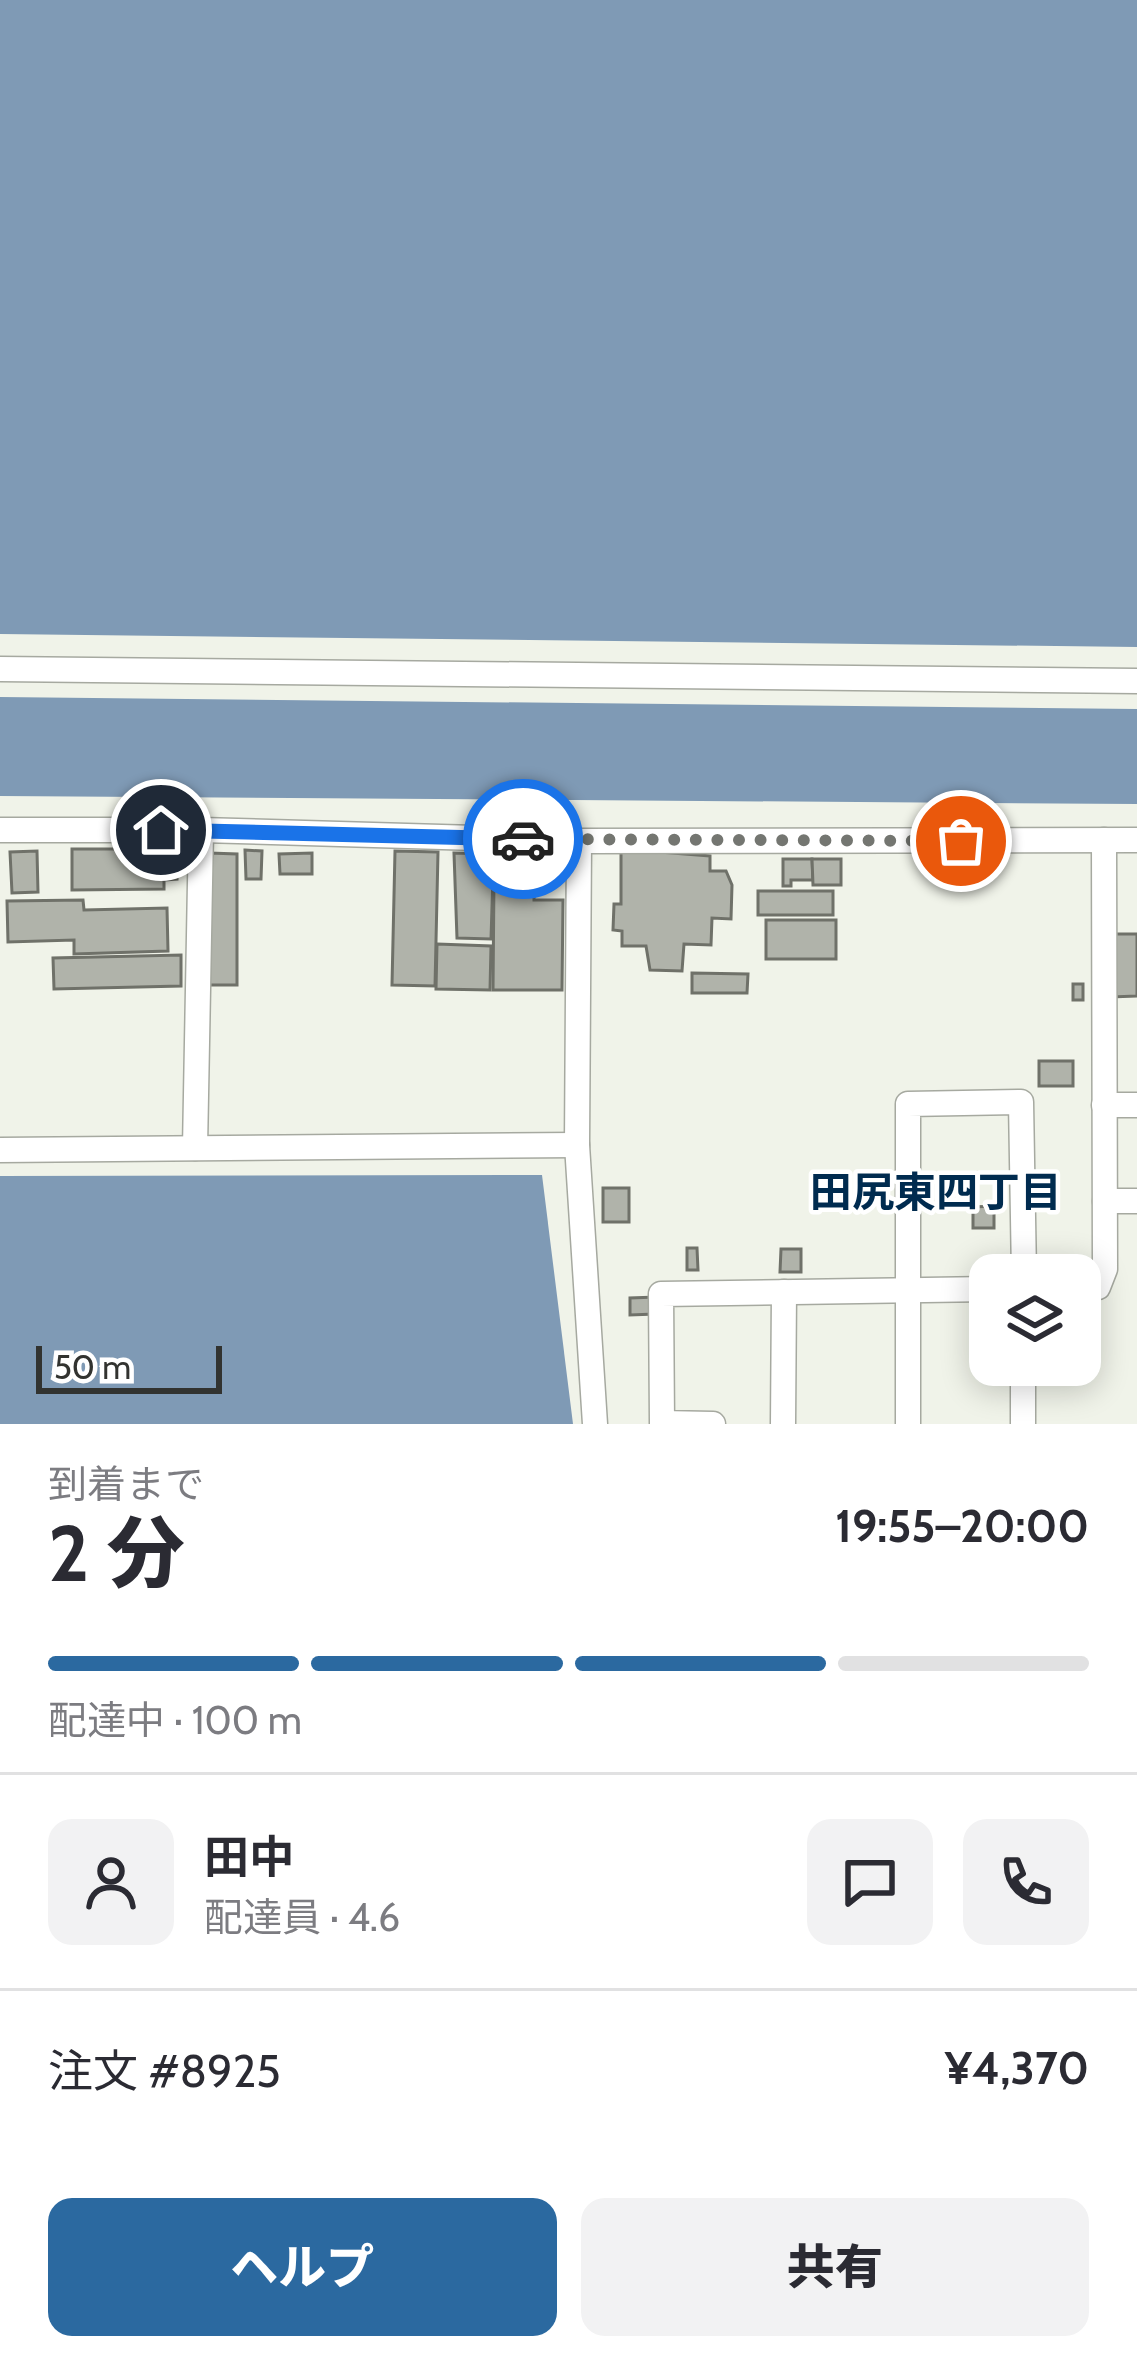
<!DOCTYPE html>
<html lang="ja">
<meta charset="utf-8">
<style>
body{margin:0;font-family:Cabin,"Noto Sans JP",sans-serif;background:#f2f2f3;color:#2b2b33;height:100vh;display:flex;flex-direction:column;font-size:45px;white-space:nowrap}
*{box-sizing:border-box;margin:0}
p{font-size:39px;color:#7c7c81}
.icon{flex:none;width:66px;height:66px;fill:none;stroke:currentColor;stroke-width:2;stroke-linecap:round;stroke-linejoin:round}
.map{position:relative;height:1424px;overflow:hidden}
.drawer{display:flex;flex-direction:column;background:#fff;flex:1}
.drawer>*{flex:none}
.buttons{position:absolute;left:969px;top:1254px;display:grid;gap:24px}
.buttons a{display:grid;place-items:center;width:132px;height:132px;border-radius:24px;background:#fff;box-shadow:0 6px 30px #0003;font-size:60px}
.scale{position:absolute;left:36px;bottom:30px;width:186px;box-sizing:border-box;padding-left:12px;border:6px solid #323330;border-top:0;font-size:33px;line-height:42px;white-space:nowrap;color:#323330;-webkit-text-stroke:9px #fff;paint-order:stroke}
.pin{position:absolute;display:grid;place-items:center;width:102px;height:102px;color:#fff;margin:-51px;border:6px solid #fff;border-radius:50%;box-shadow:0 3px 12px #0007}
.courier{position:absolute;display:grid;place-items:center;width:120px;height:120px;margin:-60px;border:9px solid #1a73e8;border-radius:50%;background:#fff;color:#222;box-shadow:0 3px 15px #0007}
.head em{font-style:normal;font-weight:800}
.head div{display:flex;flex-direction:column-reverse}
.head{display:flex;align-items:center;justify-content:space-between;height:204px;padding:0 48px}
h1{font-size:78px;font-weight:800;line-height:90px}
.bar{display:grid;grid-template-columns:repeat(4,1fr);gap:18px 12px;align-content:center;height:144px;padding:0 48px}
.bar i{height:15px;border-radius:9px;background:#e1e1e2}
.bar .current{background:#2b69a0}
.bar p{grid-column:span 4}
.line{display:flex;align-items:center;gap:30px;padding:0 48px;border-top:3px solid #e1e1e2}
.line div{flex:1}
.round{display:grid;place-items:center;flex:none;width:126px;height:126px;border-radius:24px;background:#f2f2f3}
.action{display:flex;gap:24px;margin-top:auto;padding:24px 48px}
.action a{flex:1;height:138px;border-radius:24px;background:#2b69a0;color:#fff;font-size:48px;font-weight:800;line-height:138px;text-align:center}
.action a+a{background:#f2f2f3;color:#2b2b33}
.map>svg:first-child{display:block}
.water{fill:#7f9ab5}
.building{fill:#b0b3aa;stroke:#6f7169;stroke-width:3}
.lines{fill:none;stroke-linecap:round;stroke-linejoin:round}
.minor-casing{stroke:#a6a9a0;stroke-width:27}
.minor{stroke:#fff;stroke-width:24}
.done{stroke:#747671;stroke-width:12;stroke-dasharray:0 21.6}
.route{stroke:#1a73e8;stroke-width:15}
.labels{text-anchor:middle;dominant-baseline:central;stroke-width:9;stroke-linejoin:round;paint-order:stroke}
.neighbourhood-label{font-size:42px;font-weight:bold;fill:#002b4f;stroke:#fff}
</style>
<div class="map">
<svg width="1137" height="1424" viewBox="0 0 1137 1424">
<rect width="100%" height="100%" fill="#f0f3e9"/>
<!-- water -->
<g class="water">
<path d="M0 0H1137V647L0 634Z"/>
<path d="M0 697 1137 709V804L0 796Z"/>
<path d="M542 1175 573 1424H0V1176Z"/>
</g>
<!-- building -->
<g class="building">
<path d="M72 849H177V879L164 880V889L72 890Z"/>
<path d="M621 849 710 856V871H726L732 885 731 919 712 918 711 945 684 944 682 971 650 970 646 946H622V931L613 930 614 904H621Z"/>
<path d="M245 850 262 851 261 879H246Z"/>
<path d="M37 851 38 892 12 893 10 852Z"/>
<path d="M395 851 438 852 435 986 392 985Z"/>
<path d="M209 853 237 854V985H209Z"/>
<path d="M312 853V874H280L279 854Z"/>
<path d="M454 853 532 855 531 876 493 875 491 939 457 938Z"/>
<path d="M783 859H812L813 880H791V886H783Z"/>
<path d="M812 859H841V885H813Z"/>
<path d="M494 878 534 879V900H563L562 990H493Z"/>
<rect x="758" y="891" width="75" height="24"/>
<path d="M83 900 84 910 167 908 168 951 74 954V940L8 942 7 901Z"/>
<rect x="766" y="920" width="70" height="39"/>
<path d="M1111 934H1137V996L1111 997Z"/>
<path d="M437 944 491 946 490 990 436 989Z"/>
<path d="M181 955V986L54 989 53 958Z"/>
<path d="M692 973 748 974 747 993H692Z"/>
<rect x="1073" y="984" width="10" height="16"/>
<rect x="1039" y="1061" width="34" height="25"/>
<rect x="603" y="1188" width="26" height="34"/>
<path d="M994 1206V1228H973V1207Z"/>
<path d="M687 1248H697L698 1270H687Z"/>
<path d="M781 1249H801V1272H780Z"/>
<path d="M656 1297 655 1314 630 1315V1298Z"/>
</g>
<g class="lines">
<defs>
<g id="minor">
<path d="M0 669 1137 681"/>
<path d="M0 830H201L579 841 1137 840"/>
<path d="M579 841 577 1145 595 1424"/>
<path d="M1104 1105H1137"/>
<path d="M195 1148 201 830"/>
<path d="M0 1150 577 1145"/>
<path d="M1105 1201H1137"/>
<path d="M1080 1287H1098L1105 1269 1104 840"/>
<path d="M713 1424 662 1423 661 1294 990 1289"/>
<path d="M783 1424 784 1292"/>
<path d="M908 1424V1104L1021 1102 1024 1275"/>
<path d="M1023 1424V1365"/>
</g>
</defs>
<!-- minor casing -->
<use href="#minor" class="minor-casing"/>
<!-- minor -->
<use href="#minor" class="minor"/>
</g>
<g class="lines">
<!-- done -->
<path class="done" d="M523 839 961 841"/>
<!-- route -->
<path class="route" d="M161 830 523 839"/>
</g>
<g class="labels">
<!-- neighbourhood labels -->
<g class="neighbourhood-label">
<text x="936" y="1192">田尻東四丁目</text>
</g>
</g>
</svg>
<div class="buttons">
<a><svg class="icon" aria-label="layers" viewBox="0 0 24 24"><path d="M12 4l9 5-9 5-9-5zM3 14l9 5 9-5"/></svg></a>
</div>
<div class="scale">50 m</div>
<div class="pin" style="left:961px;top:841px;background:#ea580c"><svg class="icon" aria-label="bag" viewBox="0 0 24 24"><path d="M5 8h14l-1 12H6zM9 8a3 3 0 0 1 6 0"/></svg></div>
<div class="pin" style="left:161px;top:830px;background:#1f2937"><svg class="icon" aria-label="home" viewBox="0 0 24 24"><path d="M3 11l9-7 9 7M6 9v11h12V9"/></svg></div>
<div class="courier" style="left:523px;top:839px"><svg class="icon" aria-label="car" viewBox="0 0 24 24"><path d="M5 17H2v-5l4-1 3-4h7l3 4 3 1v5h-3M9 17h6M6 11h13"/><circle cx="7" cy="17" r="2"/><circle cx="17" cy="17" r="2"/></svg></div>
</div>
<section class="drawer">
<div class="head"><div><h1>2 分</h1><p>到着まで</p></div><em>19:55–20:00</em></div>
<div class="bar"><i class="current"></i><i class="current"></i><i class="current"></i><i></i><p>配達中 · 100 m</p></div>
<div class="line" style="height:216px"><a class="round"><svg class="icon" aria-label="person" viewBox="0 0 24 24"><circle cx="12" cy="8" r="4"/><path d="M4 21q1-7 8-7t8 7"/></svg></a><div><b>田中</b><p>配達員 · 4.6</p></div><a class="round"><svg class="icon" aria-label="chat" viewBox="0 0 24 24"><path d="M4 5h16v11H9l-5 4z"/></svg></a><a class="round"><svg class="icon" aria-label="phone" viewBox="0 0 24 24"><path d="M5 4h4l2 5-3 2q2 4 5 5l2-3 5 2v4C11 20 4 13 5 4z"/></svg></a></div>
<div class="line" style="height:156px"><div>注文 #8925</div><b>¥4,370</b></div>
<div class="action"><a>ヘルプ</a><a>共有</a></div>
</section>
